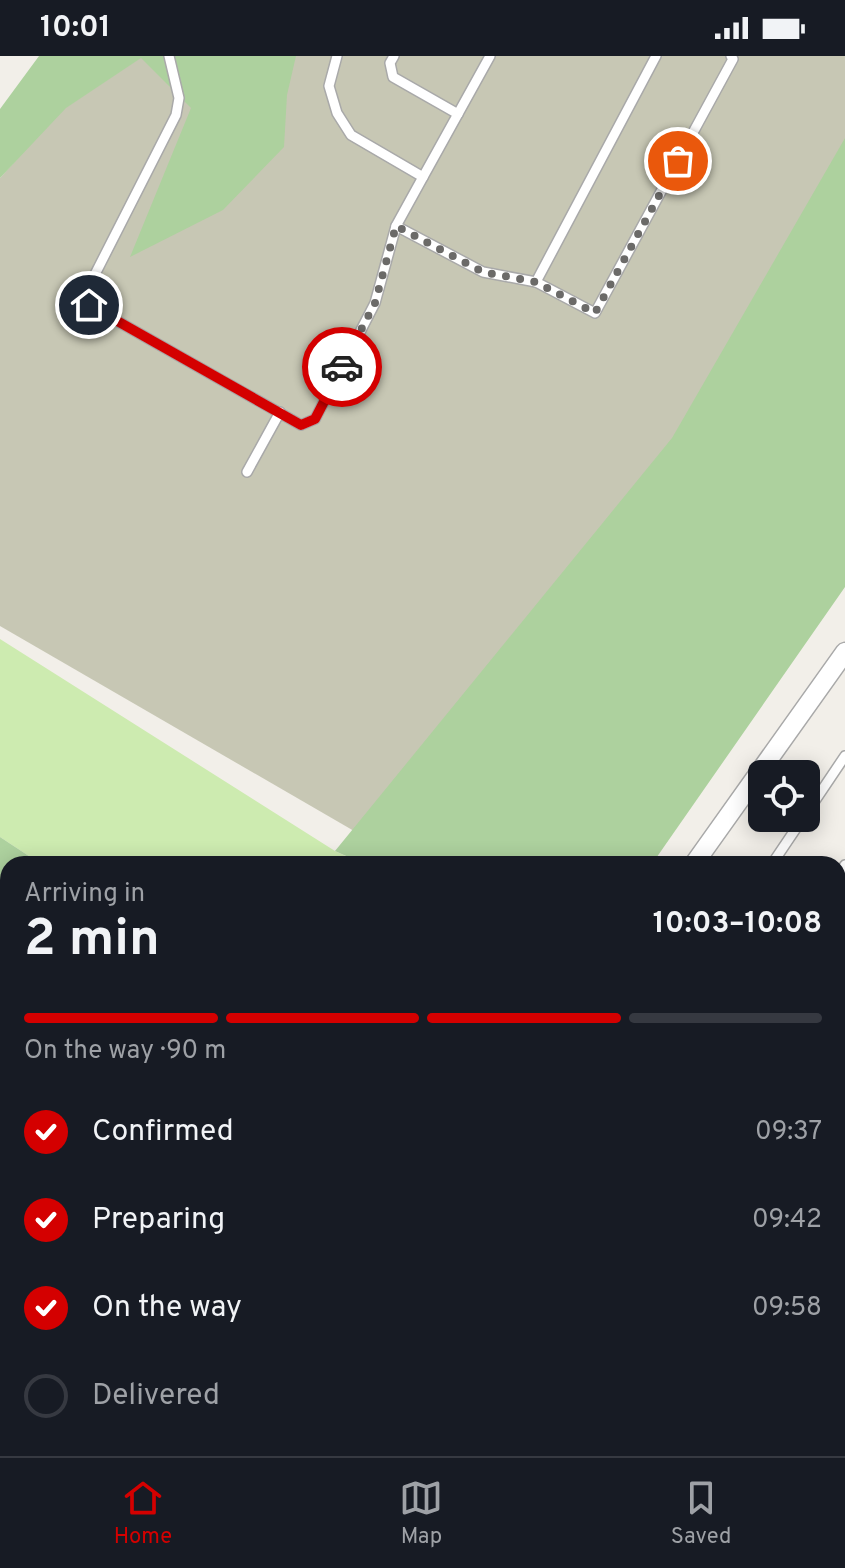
<!DOCTYPE html>
<meta charset="utf-8">
<style>
body{margin:0;font-family:Overpass,sans-serif;background:#242831;color:#f1f3f6;height:100vh;display:flex;flex-direction:column;font-size:30px;white-space:nowrap}
*{box-sizing:border-box;margin:0}
p{font-size:26px;color:#9ea1a6}
.icon{flex:none;width:44px;height:44px;fill:none;stroke:currentColor;stroke-width:2;stroke-linecap:round;stroke-linejoin:round}
.map{position:relative;flex:1;overflow:hidden}
.drawer{position:absolute;left:0px;top:800px;width:846px;height:600px;display:flex;flex-direction:column;background:#171b24;border-radius:24px 24px 0 0;box-shadow:0 4px 20px #0003}
.drawer>*{flex:none}
.tools{position:absolute;left:748px;top:704px;display:grid;gap:16px}
.tools a{display:grid;place-items:center;width:72px;height:72px;border-radius:12px;background:#171b24;box-shadow:0 4px 20px #0003;font-size:40px}
.pin{position:absolute;display:grid;place-items:center;width:68px;height:68px;color:#fff;margin:-34px;border:4px solid #fff;border-radius:50%;box-shadow:0 2px 8px #0007}
.courier{position:absolute;display:grid;place-items:center;width:80px;height:80px;margin:-40px;border:6px solid #d40000;border-radius:50%;background:#fff;color:#222;box-shadow:0 2px 10px #0007}
.overview em{font-style:normal;font-weight:700}
.overview div{display:flex;flex-direction:column-reverse}
.overview{display:flex;align-items:center;justify-content:space-between;height:136px;padding:0 24px}
h1{font-size:52px;font-weight:700;line-height:60px}
.bar{display:grid;grid-template-columns:repeat(4,1fr);gap:12px 8px;align-content:center;height:96px;padding:0 24px}
.bar i{height:10px;border-radius:6px;background:#363941}
.bar .on{background:#d40000}
.bar p{grid-column:span 4}
ol{padding:0 24px;list-style:none}
li{display:flex;align-items:center;gap:24px;height:88px}
li p{margin-inline-start:auto}
li .icon{padding:8px;border-radius:50%;background:#d40000;color:#fff;stroke-width:4}
li:last-child{color:#9ea1a6}
li i{width:44px;height:44px;border:4px solid #363941;border-radius:50%}
.status{display:flex;justify-content:space-between;align-items:center;height:56px;padding:0 40px;background:#171b24;direction:ltr}
.status svg{height:22px;fill:currentColor}
.menu{display:flex;justify-content:space-around;align-items:center;height:112px;border-top:2px solid #363941;background:#171b24;font-size:22px;color:#9ea1a6}
.menu a{display:grid;justify-items:center;gap:4px}
.menu .on{color:#d40000}
.map>svg:first-child{display:block}
.residential{fill:#e0dfdf}
.construction{fill:#c7c7b4}
.grass{fill:#cdebb0}
.forest{fill:#add19e}
.building{fill:#c7bfb8;stroke:#c4b6ab;stroke-width:2}
.lines{fill:none;stroke-linecap:round;stroke-linejoin:round}
.service-casing{stroke:#a9a9a9;stroke-width:12}
.minor-casing{stroke:#a9a9a9;stroke-width:21}
.service{stroke:#fff;stroke-width:9}
.minor{stroke:#fff;stroke-width:18}
.done{stroke:#6b6a68;stroke-width:8;stroke-dasharray:0 14.4}
.route{stroke:#d40000;stroke-width:10}
</style>
<div class="status"><b>10:01</b><svg viewBox="0 0 49 12"><path d="M0 12V9h3v3zM5 12V6h3v6zM10 12V3h3v9zM15 12V0h3v12zM26 1h20v11H26zM47 4h2v5h-2z"/></svg></div>
<div class="map">
<svg width="845" height="1400" viewBox="0 0 845 1400">
<rect width="100%" height="100%" fill="#f2efe9"/>
<!-- residential -->
<path class="residential" d="M8 1060V1392H181L179 1400H0V1073Z"/>
<!-- construction -->
<path class="construction" d="M110 0H845V113L411 808 0 570V122Z"/>
<!-- grass -->
<path class="grass" d="M0 583 335 795 363 808H41L0 781Z"/>
<!-- forest -->
<g class="forest">
<path d="M39 0H296L287 39 284 91 223 154 130 201 191 52 141 2 66 52 0 122V53Z"/>
<path d="M845 82V531L652 808H364L335 795 672 382Z"/>
<path d="M0 781 41 808H8V1060L0 1073Z"/>
</g>
<!-- building -->
<path class="building" d="M845 1247V1400H713L711 1392H838V1248Z"/>
<g class="lines">
<defs>
<g id="service">
<path d="M169 0 179 42 176 59 85 238 89 249 301 369 315 363 375 247 396 170 423 121 351 79 337 57 329 30 337 0"/>
<path d="M394 0 390 7 393 21 458 58"/>
<path d="M423 121 490 0"/>
<path d="M396 170 483 216 536 226 595 257 733 3 731 0"/>
<path d="M536 226 656 0"/>
<path d="M247 416 280 356"/>
<path d="M806 758 845 700"/>
<path d="M772 808 803 762"/>
<path d="M838 819 845 809"/>
<path d="M838 922 845 912"/>
<path d="M838 1025 845 1024"/>
<path d="M838 1116 845 1121"/>
<path d="M0 1136 8 1119"/>
<path d="M0 1187 8 1210"/>
<path d="M838 1233 845 1231"/>
<path d="M0 1288 8 1266"/>
<path d="M329 1392 330 1400"/>
<path d="M662 1392 664 1400"/>
<path d="M149 1400 151 1392"/>
</g>
<g id="minor">
<path d="M694 808 845 596"/>
<path d="M600 1392 602 1400"/>
<path d="M280 1400 306 1392"/>
</g>
</defs>
<!-- service casing -->
<use href="#service" class="service-casing"/>
<!-- minor casing -->
<use href="#minor" class="minor-casing"/>
<!-- service -->
<use href="#service" class="service"/>
<!-- minor -->
<use href="#minor" class="minor"/>
</g>
<g class="lines">
<!-- done -->
<path class="done" d="M342 311 375 247 396 170 483 216 536 226 595 257 678 105"/>
<!-- route -->
<path class="route" d="M89 249 301 369 315 363 342 311"/>
</g>
</svg>
<div class="tools">
<a><svg class="icon" aria-label="locate" viewBox="0 0 24 24"><circle cx="12" cy="12" r="6"/><path d="M12 2v4M12 18v4M2 12h4M18 12h4"/></svg></a>
</div>
<div class="pin" style="left:678px;top:105px;background:#ea580c"><svg class="icon" aria-label="bag" viewBox="0 0 24 24"><path d="M5 8h14l-1 12H6zM9 8a3 3 0 0 1 6 0"/></svg></div>
<div class="pin" style="left:89px;top:249px;background:#1f2937"><svg class="icon" aria-label="home" viewBox="0 0 24 24"><path d="M3 11l9-7 9 7M6 9v11h12V9"/></svg></div>
<div class="courier" style="left:342px;top:311px"><svg class="icon" aria-label="car" viewBox="0 0 24 24"><path d="M5 17H2v-5l4-1 3-4h7l3 4 3 1v5h-3M9 17h6M6 11h13"/><circle cx="7" cy="17" r="2"/><circle cx="17" cy="17" r="2"/></svg></div>
<section class="drawer">
<div class="overview"><div><h1>2 min</h1><p>Arriving in</p></div><em>10:03–10:08</em></div>
<div class="bar"><i class="on"></i><i class="on"></i><i class="on"></i><i></i><p>On the way · 90 m</p></div>
<ol>
<li><svg class="icon" aria-label="check" viewBox="0 0 24 24"><path d="M5 12l5 5 9-10"/></svg>Confirmed<p>09:37</p></li>
<li><svg class="icon" aria-label="check" viewBox="0 0 24 24"><path d="M5 12l5 5 9-10"/></svg>Preparing<p>09:42</p></li>
<li><svg class="icon" aria-label="check" viewBox="0 0 24 24"><path d="M5 12l5 5 9-10"/></svg>On the way<p>09:58</p></li>
<li><i></i>Delivered</li>
</ol>
</section>
</div>
<nav class="menu">
<a class="on"><svg class="icon" aria-label="home" viewBox="0 0 24 24"><path d="M3 11l9-7 9 7M6 9v11h12V9"/></svg>Home</a>
<a><svg class="icon" aria-label="map" viewBox="0 0 24 24"><path d="M3 6l6-2 6 2 6-2v14l-6 2-6-2-6 2zM9 4v14M15 6v14"/></svg>Map</a>
<a><svg class="icon" aria-label="saved" viewBox="0 0 24 24"><path d="M7 4h10v16l-5-4-5 4z"/></svg>Saved</a>
</nav>
